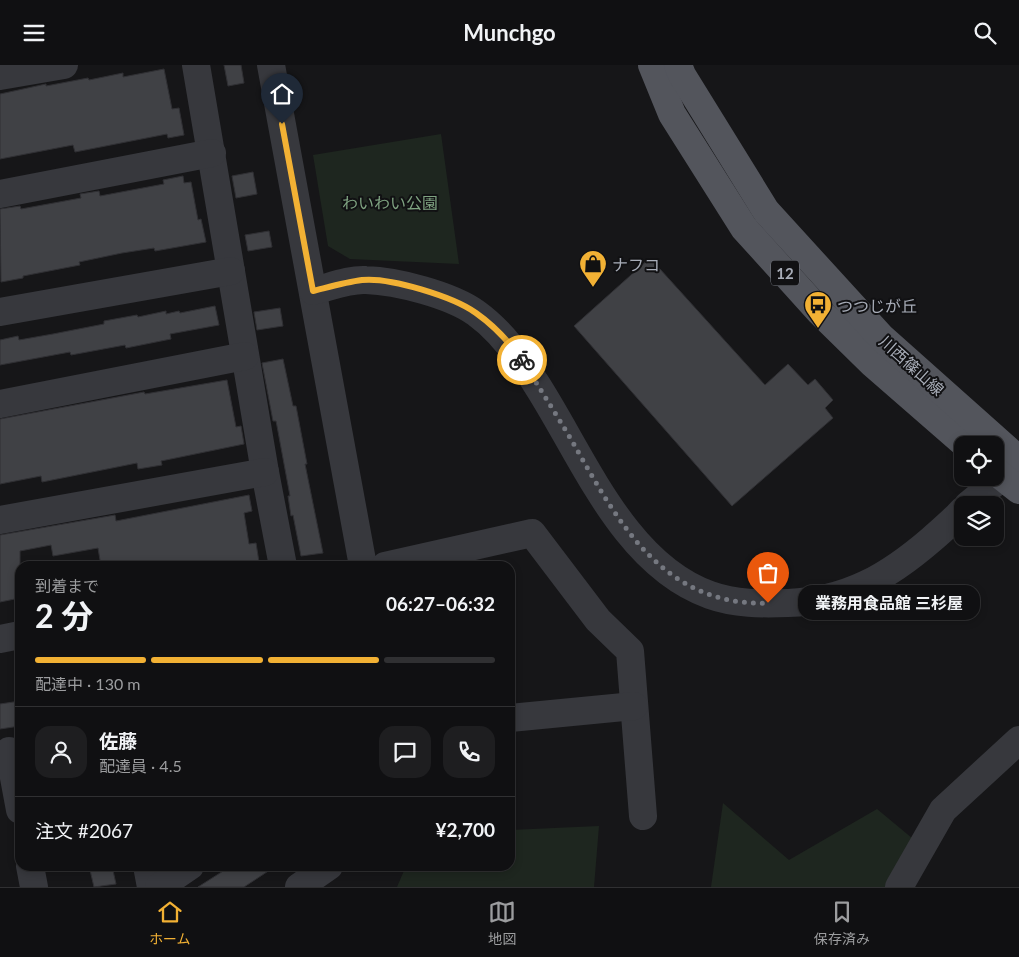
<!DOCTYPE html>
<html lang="ja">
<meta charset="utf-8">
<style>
body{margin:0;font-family:Lato,"Noto Sans JP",sans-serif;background:#1e1e20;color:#f1f3f6;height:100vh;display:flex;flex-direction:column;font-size:19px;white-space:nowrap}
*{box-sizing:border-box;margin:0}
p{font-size:16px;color:#9c9d9f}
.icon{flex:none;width:28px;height:28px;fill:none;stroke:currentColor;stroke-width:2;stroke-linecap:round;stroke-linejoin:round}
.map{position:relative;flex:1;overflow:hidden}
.sheet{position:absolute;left:15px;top:496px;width:500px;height:310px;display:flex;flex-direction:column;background:#101012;border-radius:15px;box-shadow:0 2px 8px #0003,0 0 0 1px #303032}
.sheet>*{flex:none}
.controls{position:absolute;left:954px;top:371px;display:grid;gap:10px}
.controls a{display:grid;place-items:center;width:50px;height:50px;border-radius:10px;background:#101012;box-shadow:0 2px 8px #0003,0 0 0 1px #303032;font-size:25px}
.pin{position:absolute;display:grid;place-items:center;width:42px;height:42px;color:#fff;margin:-51px -21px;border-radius:50% 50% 50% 0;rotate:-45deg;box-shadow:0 0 5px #0007}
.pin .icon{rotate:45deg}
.courier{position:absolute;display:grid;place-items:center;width:50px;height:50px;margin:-25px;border:4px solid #f2b134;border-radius:50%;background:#fff;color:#222;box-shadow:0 1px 6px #0007}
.bubble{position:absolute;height:35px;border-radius:15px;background:#101012;box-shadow:0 2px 8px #0003,0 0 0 1px #303032;font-size:16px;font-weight:700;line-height:35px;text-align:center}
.overview em{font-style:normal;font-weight:700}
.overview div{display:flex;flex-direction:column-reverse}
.overview{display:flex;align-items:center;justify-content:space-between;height:85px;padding:0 20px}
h1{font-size:32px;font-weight:700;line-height:38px}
.bar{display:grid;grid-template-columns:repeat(4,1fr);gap:8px 5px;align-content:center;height:60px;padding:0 20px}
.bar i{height:6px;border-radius:4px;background:#303032}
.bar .selected{background:#f2b134}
.bar p{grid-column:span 4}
.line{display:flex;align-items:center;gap:12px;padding:0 20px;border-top:1px solid #303032}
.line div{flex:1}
.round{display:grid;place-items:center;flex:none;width:52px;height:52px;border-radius:15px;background:#1e1e20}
header{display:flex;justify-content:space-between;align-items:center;height:65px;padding:0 20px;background:#101012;font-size:22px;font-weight:700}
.tab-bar{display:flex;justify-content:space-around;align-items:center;height:70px;border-top:1px solid #303032;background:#101012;font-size:14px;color:#9c9d9f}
.tab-bar a{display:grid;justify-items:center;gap:2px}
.tab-bar .selected{color:#f2b134}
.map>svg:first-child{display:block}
.green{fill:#1e261f}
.building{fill:#404145;stroke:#303034}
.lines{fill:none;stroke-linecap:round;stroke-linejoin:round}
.minor{stroke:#37383d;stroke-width:28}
.major{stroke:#53555c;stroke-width:28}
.done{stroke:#757880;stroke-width:5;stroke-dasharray:0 9}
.route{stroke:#f2b134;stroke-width:6}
.labels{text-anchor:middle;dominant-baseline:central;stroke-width:4;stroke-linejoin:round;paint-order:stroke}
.shield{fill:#111113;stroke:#7b7e86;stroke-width:1}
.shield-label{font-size:15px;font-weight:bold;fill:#a8adb8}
.park-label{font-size:16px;fill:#7fa381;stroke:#111113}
.poi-label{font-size:16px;fill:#a8adb8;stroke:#111113;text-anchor:start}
.street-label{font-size:16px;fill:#a8adb8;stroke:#111113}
</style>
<header><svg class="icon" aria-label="menu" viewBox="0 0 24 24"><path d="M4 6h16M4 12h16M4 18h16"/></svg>Munchgo<svg class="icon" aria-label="search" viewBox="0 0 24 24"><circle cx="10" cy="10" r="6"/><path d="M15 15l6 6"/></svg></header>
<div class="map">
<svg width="1019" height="822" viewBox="0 0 1019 822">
<rect width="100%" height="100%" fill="#161618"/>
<!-- green -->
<g class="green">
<path d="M441 69 459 199 350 194 328 181 313 90Z"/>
<path d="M723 738 789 795 877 744 930 788 904 822H711Z"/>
<path d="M599 761 594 822H397L406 801H510V765Z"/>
</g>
<!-- building -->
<g class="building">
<path d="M224 0H241L244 18 228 21Z"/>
<path d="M164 4 172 44 179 43 184 70 168 73 167 69 75 87 73 80 0 94V29L46 19V21L88 13 89 15 123 8V12Z"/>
<path d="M253 107 257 129 236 133 232 111Z"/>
<path d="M183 111 184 118 191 117 198 155 201 154 206 177 155 186 154 183 122 188 79 197 80 200 23 211V213L1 217 0 144 20 141 21 144 81 133 80 129 99 126 100 131 164 119 163 115Z"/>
<path d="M269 166 272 182 248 186 245 170Z"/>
<path d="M650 193 765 320 788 299 808 320 815 314 833 335 825 343 833 353 732 441 574 261Z"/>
<path d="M215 241 219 260 170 269 171 274 126 283 125 280 71 290 70 287 0 300V275L18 271 19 275 53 269 104 259V256L137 250 138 252 166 246V249L179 246 180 248Z"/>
<path d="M280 243 283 261 257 265 254 247Z"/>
<path d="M283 294 293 341H296L307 399H305L323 488 301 491 293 450 291 451 288 431H290L277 361 276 356H273L262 298Z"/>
<path d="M227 315 236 362 241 361 244 379 161 396 162 400 138 404 137 398 42 417 41 411 0 419V354L144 327 145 329Z"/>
<path d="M249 430 252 446 244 448 249 479 256 478 259 497 235 501H101L98 483 53 491 51 480 20 486V533L0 537V470L115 450 116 456Z"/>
<path d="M20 636V661L0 664V639Z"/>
<path d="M89 801H112L116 819 94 822Z"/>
<path d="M231 801H276L244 822H198Z"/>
</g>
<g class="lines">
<!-- minor -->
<g class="minor">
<path d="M196 0 265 407 283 501"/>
<path d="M271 0 363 501"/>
<path d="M0 11 64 0"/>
<path d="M0 129 212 88"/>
<path d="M313 226C330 222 349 214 366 215 397 216 451 230 476 248 501 266 519 291 535 317 582 389 623 499 710 530 735 539 762 539 788 538 847 536 888 512 932 474 942 465 953 456 962 446"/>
<path d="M0 247 231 206"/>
<path d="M0 339 245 291"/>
<path d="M968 440 1019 398"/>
<path d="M0 455 265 407"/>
<path d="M385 501 532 468 598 555 630 586 643 751"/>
<path d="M0 574 20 570"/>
<path d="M510 653 634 641"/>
<path d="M9 686 20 745"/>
<path d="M30 801 34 822"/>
<path d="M147 801 151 822"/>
<path d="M159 822 190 801"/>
<path d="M299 822 329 801"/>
<path d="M899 822 943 745 1019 675"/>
</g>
<!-- major -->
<g class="major">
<path d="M652 0 672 49 744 163 820 247 873 299 966 380"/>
<path d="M678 0 682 10 766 146 881 272 1019 395"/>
<path d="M995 406 1019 425"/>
</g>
</g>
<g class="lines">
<!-- done -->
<path class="done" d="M522 295C539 322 556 349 572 376 617 455 662 542 768 538"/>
<!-- route -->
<path class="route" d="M282 59 313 226C329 222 346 217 362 215 390 212 454 232 476 248 493 260 510 278 522 295"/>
</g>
<!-- icons -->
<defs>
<symbol id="shop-pin" viewBox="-11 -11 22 30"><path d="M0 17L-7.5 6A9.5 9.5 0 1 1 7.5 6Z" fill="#f2b134" stroke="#111113"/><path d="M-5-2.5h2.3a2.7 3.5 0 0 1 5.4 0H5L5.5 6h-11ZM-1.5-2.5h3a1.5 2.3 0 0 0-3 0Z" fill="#111"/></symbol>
<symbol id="bus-pin" viewBox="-11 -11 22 30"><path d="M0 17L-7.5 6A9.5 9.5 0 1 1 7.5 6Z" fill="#f2b134" stroke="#111113"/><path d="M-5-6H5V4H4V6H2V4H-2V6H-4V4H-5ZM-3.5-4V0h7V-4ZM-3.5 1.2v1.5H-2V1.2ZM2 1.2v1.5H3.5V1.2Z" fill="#111"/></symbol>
</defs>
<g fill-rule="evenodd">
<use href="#shop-pin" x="577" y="183" width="32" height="43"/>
<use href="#bus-pin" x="802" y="224" width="32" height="43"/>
</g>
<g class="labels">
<!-- shield labels -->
<rect class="shield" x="771" y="195.5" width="28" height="25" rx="4"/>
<g class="shield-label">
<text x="785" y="208">12</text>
</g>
<!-- park labels -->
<g class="park-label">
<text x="390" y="137">わいわい公園</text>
</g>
<!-- poi labels -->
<g class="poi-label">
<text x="612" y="199">ナフコ</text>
<text x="837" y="240">つつじが丘</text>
</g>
<!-- street labels -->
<g class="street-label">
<text transform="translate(912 300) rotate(42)">川西篠山線</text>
</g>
</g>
</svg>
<div class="controls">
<a><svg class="icon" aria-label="locate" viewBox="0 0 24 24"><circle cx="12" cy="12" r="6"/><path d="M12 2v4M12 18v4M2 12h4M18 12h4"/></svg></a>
<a><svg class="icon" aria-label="layers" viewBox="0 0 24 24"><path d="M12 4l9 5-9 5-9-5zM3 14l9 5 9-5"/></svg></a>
</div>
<div class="pin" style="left:768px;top:538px;background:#ea580c"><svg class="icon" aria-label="bag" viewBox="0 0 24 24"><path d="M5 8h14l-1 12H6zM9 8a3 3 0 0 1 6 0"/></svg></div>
<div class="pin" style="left:282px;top:59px;background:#1f2937"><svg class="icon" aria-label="home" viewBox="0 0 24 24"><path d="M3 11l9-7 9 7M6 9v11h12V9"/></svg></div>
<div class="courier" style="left:522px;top:295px"><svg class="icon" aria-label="bike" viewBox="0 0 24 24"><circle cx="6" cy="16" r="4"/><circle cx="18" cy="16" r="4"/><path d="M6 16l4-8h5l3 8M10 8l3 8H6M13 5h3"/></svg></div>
<div class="bubble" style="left:798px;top:520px;width:182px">業務用食品館 三杉屋</div>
<section class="sheet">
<div class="overview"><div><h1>2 分</h1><p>到着まで</p></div><em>06:27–06:32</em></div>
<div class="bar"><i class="selected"></i><i class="selected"></i><i class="selected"></i><i></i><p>配達中 · 130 m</p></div>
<div class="line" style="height:90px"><a class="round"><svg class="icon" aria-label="person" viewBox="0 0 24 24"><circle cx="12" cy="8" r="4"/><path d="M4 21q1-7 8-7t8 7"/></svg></a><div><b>佐藤</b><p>配達員 · 4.5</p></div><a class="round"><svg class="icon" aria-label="chat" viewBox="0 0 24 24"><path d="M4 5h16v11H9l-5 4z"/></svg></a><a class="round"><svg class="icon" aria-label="phone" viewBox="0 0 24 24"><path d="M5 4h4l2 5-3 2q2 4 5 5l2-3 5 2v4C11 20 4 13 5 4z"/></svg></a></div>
<div class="line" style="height:65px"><div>注文 #2067</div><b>¥2,700</b></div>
</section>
</div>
<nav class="tab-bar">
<a class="selected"><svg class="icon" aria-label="home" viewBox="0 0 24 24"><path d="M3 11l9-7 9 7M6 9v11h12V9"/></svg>ホーム</a>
<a><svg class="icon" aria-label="map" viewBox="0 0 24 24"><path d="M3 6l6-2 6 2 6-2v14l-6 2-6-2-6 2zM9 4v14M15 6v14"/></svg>地図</a>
<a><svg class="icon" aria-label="saved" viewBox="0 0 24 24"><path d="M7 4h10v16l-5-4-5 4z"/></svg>保存済み</a>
</nav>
